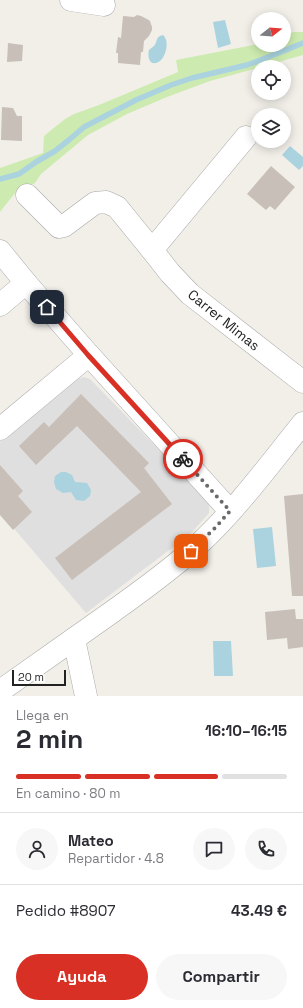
<!DOCTYPE html>
<html lang="es">
<meta charset="utf-8">
<style>
body{margin:0;font-family:"Space Grotesk",sans-serif;background:#f7f7f7;color:#2b2b33;height:100vh;display:flex;flex-direction:column;font-size:15px;white-space:nowrap}
*{box-sizing:border-box;margin:0}
p{font-size:13px;color:#7c7c81}
.icon{flex:none;width:22px;height:22px;fill:none;stroke:currentColor;stroke-width:2;stroke-linecap:round;stroke-linejoin:round}
.map{position:relative;height:696px;overflow:hidden}
.sheet{display:flex;flex-direction:column;background:#fff;flex:1}
.sheet>*{flex:none}
.needle{width:26px;rotate:73deg}
.controls{position:absolute;left:251px;top:12px;display:grid;gap:8px}
.controls a{display:grid;place-items:center;width:40px;height:40px;border-radius:50%;background:#fff;box-shadow:0 2px 10px #0003;font-size:20px}
.scale{position:absolute;left:12px;bottom:10px;width:54px;box-sizing:border-box;padding-left:4px;border:2px solid #222;border-top:0;font-size:11px;line-height:14px;white-space:nowrap;color:#222;-webkit-text-stroke:3px #fff;paint-order:stroke}
.pin{position:absolute;display:grid;place-items:center;width:34px;height:34px;color:#fff;margin:-17px;border-radius:8px;box-shadow:0 2px 6px #0006}
.courier{position:absolute;display:grid;place-items:center;width:40px;height:40px;margin:-20px;border:3px solid #d93025;border-radius:50%;background:#fff;color:#222;box-shadow:0 1px 5px #0007}
.head em{font-style:normal;font-weight:600}
.head div{display:flex;flex-direction:column-reverse}
.head{display:flex;align-items:center;justify-content:space-between;height:68px;padding:0 16px}
h1{font-size:26px;font-weight:600;line-height:30px}
.bar{display:grid;grid-template-columns:repeat(4,1fr);gap:6px 4px;align-content:center;height:48px;padding:0 16px}
.bar i{height:5px;border-radius:3px;background:#e1e1e2}
.bar .selected{background:#d93025}
.bar p{grid-column:span 4}
.line{display:flex;align-items:center;gap:10px;padding:0 16px;border-top:1px solid #e1e1e2}
.line div{flex:1}
.round{display:grid;place-items:center;flex:none;width:42px;height:42px;border-radius:21px;background:#f7f7f7}
.action{display:flex;gap:8px;margin-top:auto;padding:8px 16px}
.action a{flex:1;height:46px;border-radius:24px;background:#d93025;color:#fff;font-size:16px;font-weight:600;line-height:46px;text-align:center}
.action a+a{background:#f7f7f7;color:#2b2b33}
.map>svg:first-child{display:block}
.residential{fill:#e0dfdf}
.grass{fill:#cdebb0}
.water{fill:#aad3df}
.lines{fill:none;stroke-linecap:round;stroke-linejoin:round}
.stream{stroke:#aad3df;stroke-width:5.5}
.building{fill:#c7bfb8}
.minor-casing{stroke:#a9a9a9;stroke-width:23}
.minor{stroke:#fff;stroke-width:22}
.done{stroke:#6b6a68;stroke-width:4;stroke-dasharray:0 7.2}
.route{stroke:#d93025;stroke-width:5}
.labels{text-anchor:middle;dominant-baseline:central;stroke-width:3.5;stroke-linejoin:round;paint-order:stroke}
.street-label{font-size:14px;fill:#222;stroke:#fff}
</style>
<div class="map">
<svg width="303" height="696" viewBox="0 0 303 696">
<rect width="100%" height="100%" fill="#f2efe9"/>
<!-- residential -->
<path class="residential" d="M84 377 90 379 203 495 209 504V513L193 531 181 541 86 613 0 512V442L77 379Z"/>
<!-- grass -->
<path class="grass" d="M293 32H303V55L261 67H258V68L210 81 167 97 127 114 88 135 41 174 35 183 15 193 0 212V168L43 153 44 136 65 119 74 114 99 105 178 72 176 60 258 44V45H284V36Z"/>
<!-- water -->
<g class="water">
<path d="M225 20 231 44 218 48 213 22Z"/>
<path d="M163 35C170 41 166 56 160 61 150 68 147 57 149 50 150 49 154 46 154 46 158 41 155 37 163 35Z"/>
<path d="M290 146 303 157V166L299 170 282 155Z"/>
<path d="M61 472H66L72 475 75 482 87 483 91 490 90 496 84 501 76 500 71 492 63 493 56 489 54 482 55 476Z"/>
<path d="M272 527 276 566 257 568 253 529Z"/>
<path d="M213 641H231L233 676H214Z"/>
</g>
<g class="lines">
<!-- stream -->
<path class="stream" d="M0 179 19 174 36 162 55 151 70 139 84 127 136 100 171 85 192 78 247 65 276 54 303 43"/>
</g>
<!-- building -->
<g class="building">
<path d="M137 15 141 16 147 19 150 21 152 27V30L149 36 144 41 143 52H141L140 65 118 63V53H116L118 37 121 38 123 16 134 17Z"/>
<path d="M8 43 23 45 22 61 7 62Z"/>
<path d="M2 107 13 108 17 116H22V141L1 140Z"/>
<path d="M271 166 295 187 275 210 270 206 266 210 247 194Z"/>
<path d="M81 394 149 463 144 468 172 504 72 580 55 558 141 492 77 426 36 465 19 446 44 422 49 427Z"/>
<path d="M0 465 23 491 18 496 32 512 13 530 0 515Z"/>
<path d="M303 494V596H292L284 496Z"/>
<path d="M295 609 296 619H303V647L288 649 287 638 267 640 265 612Z"/>
</g>
<g class="lines">
<defs>
<g id="minor">
<path d="M71 0 104 5"/>
<path d="M246 137 152 250 170 273 190 294 303 382"/>
<path d="M27 195 59 227 64 226 95 203 106 202 117 207 152 250"/>
<path d="M0 251 26 283"/>
<path d="M0 305 26 283 89 355"/>
<path d="M0 429 89 355 230 511"/>
<path d="M74 639 86 696"/>
<path d="M0 691C37 665 75 638 112 612 141 591 171 570 198 545 237 509 269 465 303 423"/>
</g>
</defs>
<!-- minor casing -->
<use href="#minor" class="minor-casing"/>
<!-- minor -->
<use href="#minor" class="minor"/>
</g>
<g class="lines">
<!-- done -->
<path class="done" d="M183 459 230 511 215 528 191 551"/>
<!-- route -->
<path class="route" d="M47 307 88 355 183 459"/>
</g>
<g class="labels">
<!-- street labels -->
<g class="street-label">
<text transform="translate(224 320) rotate(39)">Carrer Mimas</text>
</g>
</g>
</svg>
<div class="controls">
<a><svg class="needle" viewBox="-14 -14 28 28"><path d="M0-13l5 13h-10z" fill="#e53935"/><path d="M0 13l5-13h-10z" fill="#7c7c81"/></svg></a>
<a><svg class="icon" aria-label="locate" viewBox="0 0 24 24"><circle cx="12" cy="12" r="6"/><path d="M12 2v4M12 18v4M2 12h4M18 12h4"/></svg></a>
<a><svg class="icon" aria-label="layers" viewBox="0 0 24 24"><path d="M12 4l9 5-9 5-9-5zM3 14l9 5 9-5"/></svg></a>
</div>
<div class="scale">20 m</div>
<div class="pin" style="left:191px;top:551px;background:#ea580c"><svg class="icon" aria-label="bag" viewBox="0 0 24 24"><path d="M5 8h14l-1 12H6zM9 8a3 3 0 0 1 6 0"/></svg></div>
<div class="pin" style="left:47px;top:307px;background:#1f2937"><svg class="icon" aria-label="home" viewBox="0 0 24 24"><path d="M3 11l9-7 9 7M6 9v11h12V9"/></svg></div>
<div class="courier" style="left:183px;top:459px"><svg class="icon" aria-label="bike" viewBox="0 0 24 24"><circle cx="6" cy="16" r="4"/><circle cx="18" cy="16" r="4"/><path d="M6 16l4-8h5l3 8M10 8l3 8H6M13 5h3"/></svg></div>
</div>
<section class="sheet">
<div class="head"><div><h1>2 min</h1><p>Llega en</p></div><em>16:10–16:15</em></div>
<div class="bar"><i class="selected"></i><i class="selected"></i><i class="selected"></i><i></i><p>En camino · 80 m</p></div>
<div class="line" style="height:72px"><a class="round"><svg class="icon" aria-label="person" viewBox="0 0 24 24"><circle cx="12" cy="8" r="4"/><path d="M4 21q1-7 8-7t8 7"/></svg></a><div><b>Mateo</b><p>Repartidor · 4.8</p></div><a class="round"><svg class="icon" aria-label="chat" viewBox="0 0 24 24"><path d="M4 5h16v11H9l-5 4z"/></svg></a><a class="round"><svg class="icon" aria-label="phone" viewBox="0 0 24 24"><path d="M5 4h4l2 5-3 2q2 4 5 5l2-3 5 2v4C11 20 4 13 5 4z"/></svg></a></div>
<div class="line" style="height:52px"><div>Pedido #8907</div><b>43.49 €</b></div>
<div class="action"><a>Ayuda</a><a>Compartir</a></div>
</section>
